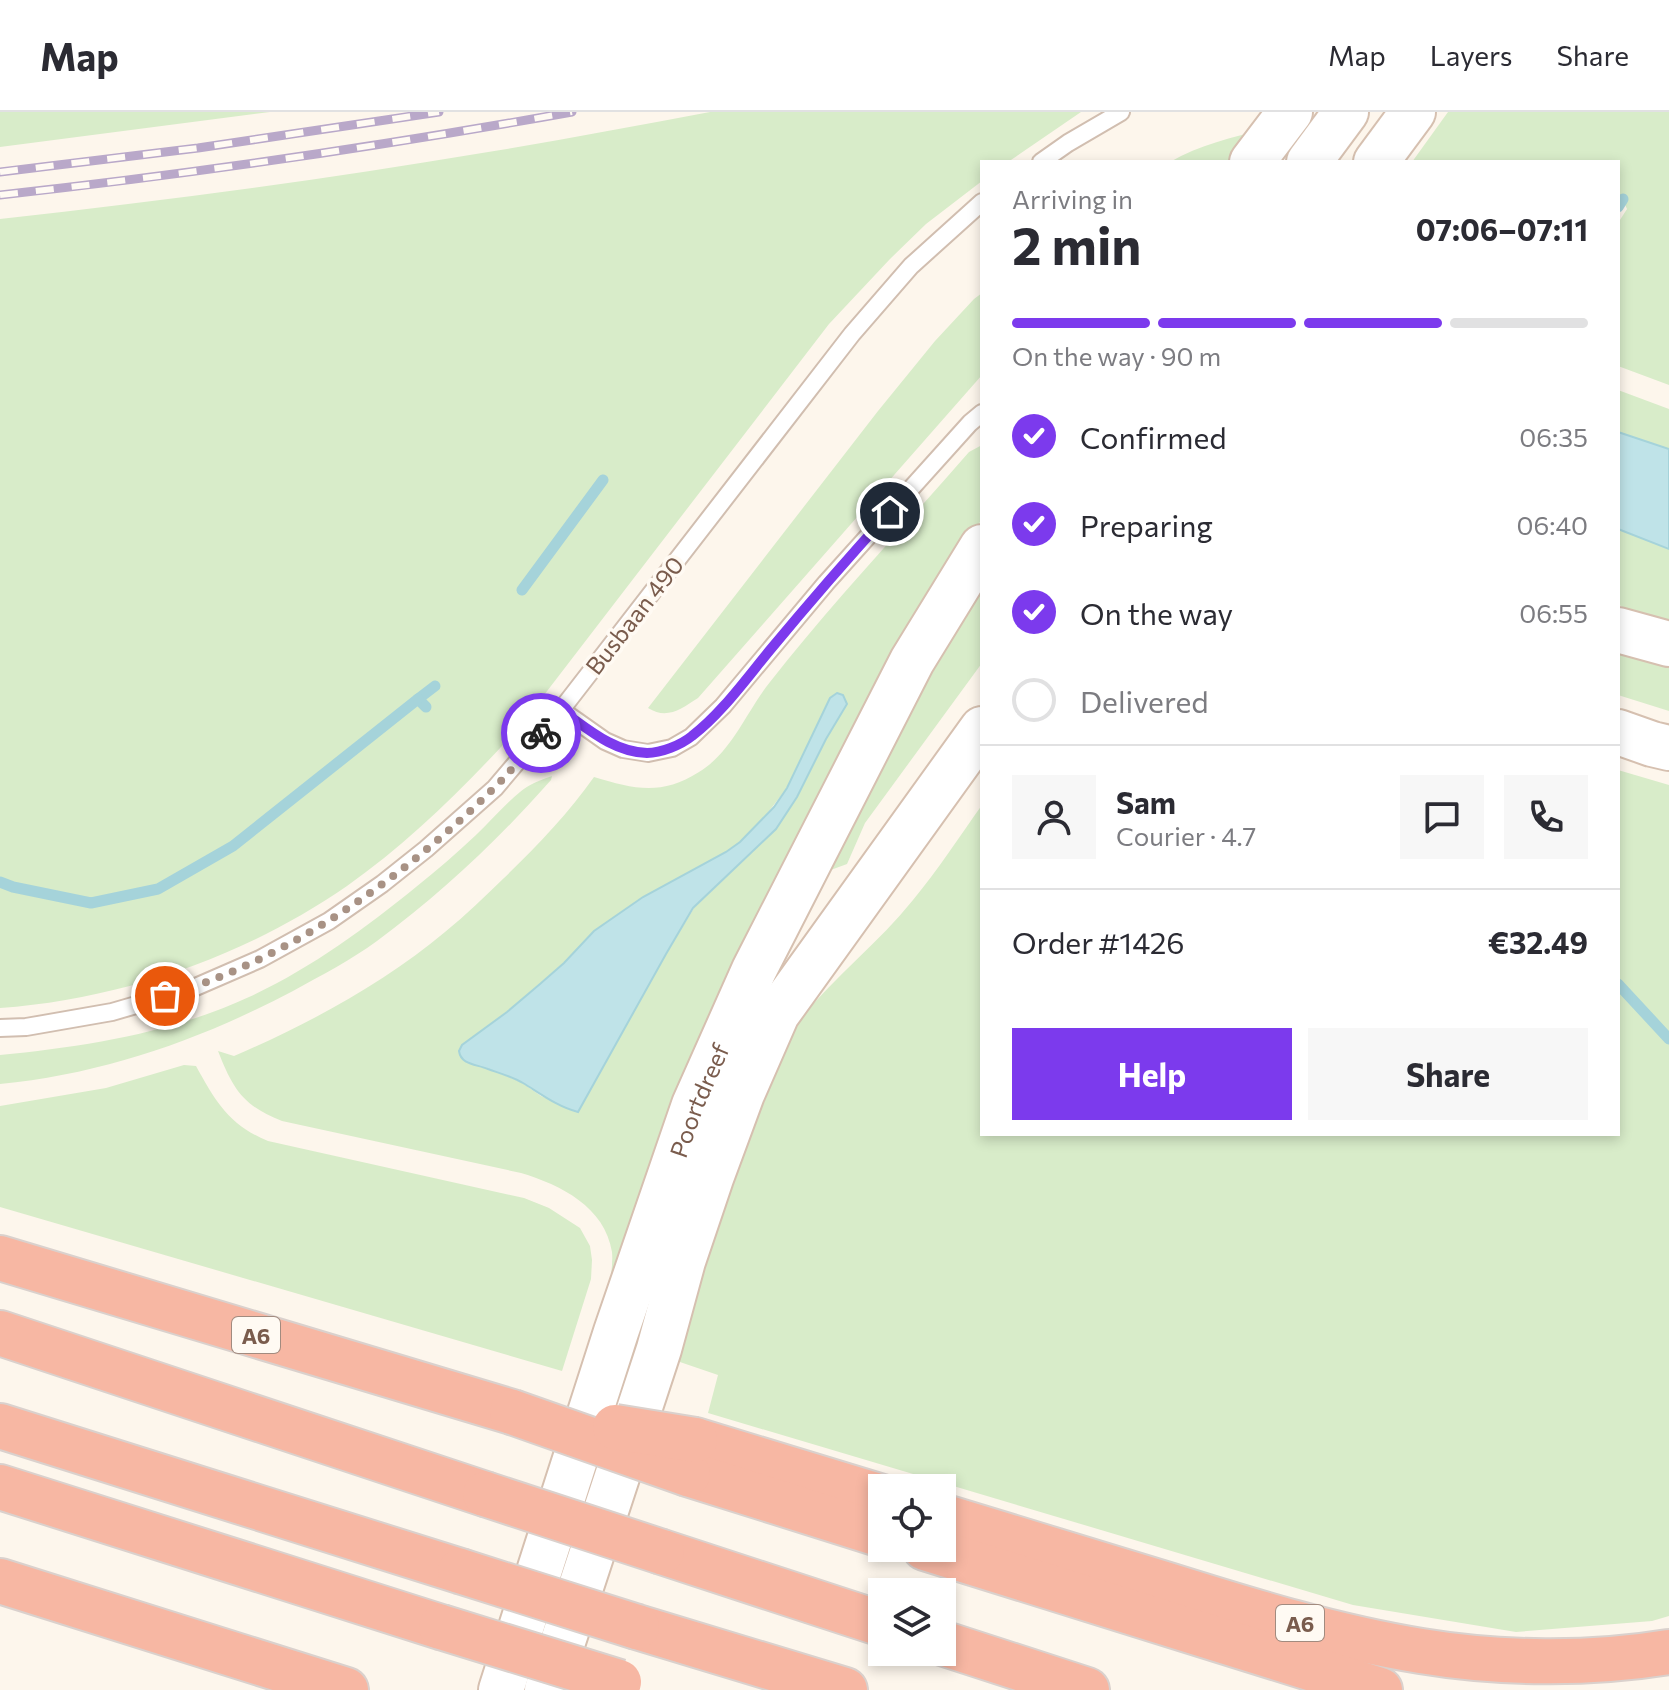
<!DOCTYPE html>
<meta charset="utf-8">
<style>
body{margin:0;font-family:Commissioner,sans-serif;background:#f7f7f7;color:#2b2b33;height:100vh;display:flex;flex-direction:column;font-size:30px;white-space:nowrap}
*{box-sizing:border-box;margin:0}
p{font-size:26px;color:#7c7c81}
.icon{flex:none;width:44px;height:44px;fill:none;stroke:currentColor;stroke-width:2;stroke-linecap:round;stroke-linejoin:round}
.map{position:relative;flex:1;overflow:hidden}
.drawer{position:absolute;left:980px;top:48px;width:640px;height:976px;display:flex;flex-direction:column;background:#fff;border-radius:0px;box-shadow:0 4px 12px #0003}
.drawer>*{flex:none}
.fabs{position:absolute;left:868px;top:1362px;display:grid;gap:16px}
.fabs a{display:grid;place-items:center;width:88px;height:88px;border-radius:0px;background:#fff;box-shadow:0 4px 12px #0003;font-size:40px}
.pin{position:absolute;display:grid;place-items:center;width:68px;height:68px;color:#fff;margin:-34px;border:4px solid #fff;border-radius:50%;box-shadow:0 2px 8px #0007}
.courier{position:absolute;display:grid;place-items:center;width:80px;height:80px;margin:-40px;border:6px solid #7c3aed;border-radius:50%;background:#fff;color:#222;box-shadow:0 2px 10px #0007}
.headline em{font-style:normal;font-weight:700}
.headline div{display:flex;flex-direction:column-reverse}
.headline{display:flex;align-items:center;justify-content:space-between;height:136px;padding:0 32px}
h1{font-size:52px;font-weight:700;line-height:60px}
.bar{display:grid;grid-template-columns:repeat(4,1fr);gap:12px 8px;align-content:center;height:96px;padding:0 32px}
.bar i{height:10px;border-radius:6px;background:#e1e1e2}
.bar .current{background:#7c3aed}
.bar p{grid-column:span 4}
.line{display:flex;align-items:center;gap:20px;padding:0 32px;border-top:2px solid #e1e1e2}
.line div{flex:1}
.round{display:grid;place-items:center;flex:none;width:84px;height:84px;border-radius:0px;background:#f7f7f7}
ol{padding:0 32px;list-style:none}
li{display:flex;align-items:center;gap:24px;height:88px}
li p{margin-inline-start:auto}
li .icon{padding:8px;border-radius:50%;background:#7c3aed;color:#fff;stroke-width:4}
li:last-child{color:#7c7c81}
li i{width:44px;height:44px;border:4px solid #e1e1e2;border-radius:50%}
.cta{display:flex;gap:16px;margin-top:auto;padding:16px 32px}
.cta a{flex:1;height:92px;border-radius:0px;background:#7c3aed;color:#fff;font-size:32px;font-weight:700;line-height:92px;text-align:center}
.cta a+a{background:#f7f7f7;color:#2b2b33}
header{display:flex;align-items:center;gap:48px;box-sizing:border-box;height:112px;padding:0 40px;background:#fff;border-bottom:2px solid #e1e1e2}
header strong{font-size:38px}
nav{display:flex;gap:44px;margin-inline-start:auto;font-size:28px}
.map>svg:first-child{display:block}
.green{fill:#d8ecc9;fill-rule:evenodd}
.water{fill:#bfe3e8;stroke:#a5d3da;stroke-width:2}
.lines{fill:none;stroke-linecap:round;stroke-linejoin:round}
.stream{stroke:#a5d3da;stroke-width:11}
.lane-casing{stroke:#d1beb0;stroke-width:20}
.secondary-casing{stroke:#d6c0b0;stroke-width:48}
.highway-casing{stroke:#dad1cd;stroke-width:48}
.lane{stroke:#fff;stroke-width:16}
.secondary{stroke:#fff;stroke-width:44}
.highway{stroke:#f7b7a3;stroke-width:44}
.rail-casing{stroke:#b9a8c9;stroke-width:9}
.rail{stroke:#fffaf3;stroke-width:6;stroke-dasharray:18;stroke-linecap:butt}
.highway-bridge-casing{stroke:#dad1cd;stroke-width:48;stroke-linecap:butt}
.highway-bridge{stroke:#f7b7a3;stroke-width:44}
.done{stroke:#a89285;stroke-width:8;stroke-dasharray:0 14.4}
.route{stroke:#7c3aed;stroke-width:10}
.labels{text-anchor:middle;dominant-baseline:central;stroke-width:7;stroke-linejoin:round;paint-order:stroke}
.shield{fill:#fffaf3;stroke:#a28b7f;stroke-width:2}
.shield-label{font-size:22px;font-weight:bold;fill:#7a5c4d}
.street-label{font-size:24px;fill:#7a5c4d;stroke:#fffaf3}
</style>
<header>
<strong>Map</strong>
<nav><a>Map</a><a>Layers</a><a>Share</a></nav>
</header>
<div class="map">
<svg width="1669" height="1578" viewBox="0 0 1669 1578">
<rect width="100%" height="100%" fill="#fdf6ec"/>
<!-- green -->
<g class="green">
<path d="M0 0H270L0 35Z"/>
<path d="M710 0H1081L1008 50H982V69L926 112 890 147 829 212 521 613C468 672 412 728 347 774 246 844 122 887 0 896V107C161 89 322 68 482 41 558 29 634 14 710 0Z"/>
<path d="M1448 0H1669V273L1618 254V111L1627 97 1623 88 1618 86V50H1412Z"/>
<path d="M1265 17 1241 50H1170C1199 33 1233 25 1265 17Z"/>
<path d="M982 181V263L698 586C681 597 667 608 648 596L878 299 935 229 974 187Z"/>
<path d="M1618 278 1669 297V337L1618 320Z"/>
<path d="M982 333V407L953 450 610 1172C611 1162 613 1151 612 1140 605 1095 561 1073 521 1061L282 1009C243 994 233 977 218 939L234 944C307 913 384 871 445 820 466 803 485 784 504 766 537 734 568 702 594 665 634 677 661 684 699 660 732 640 746 600 770 570 832 491 903 416 969 340ZM830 586 847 592 826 627 797 685 776 717 694 796 666 842 578 1000 541 984 521 970 489 957 466 950 507 900 564 851 594 819 643 785 726 740 740 730 758 713 787 676Z"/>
<path d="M1618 417 1669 437V514L1635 504 1618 492Z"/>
<path d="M982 473V551L865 711 847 752 828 759C877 663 925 566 982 473Z"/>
<path d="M1618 540 1669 553V599L1618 583Z"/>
<path d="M1618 658 1669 673V1504L1652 1509 1516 1520 1353 1493 708 1301 718 1263 677 1249 721 1094 795 914C830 868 877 833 913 788 938 758 959 725 982 693V1022H1618Z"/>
<path d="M552 664 551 668C498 728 441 782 377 829 351 848 322 863 293 879 202 927 104 962 0 972V943C83 935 172 921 249 885 310 857 364 817 416 775 437 758 457 741 476 723 491 709 504 693 520 680 529 672 541 668 552 664Z"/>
<path d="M184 953 196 954C216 990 229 1013 268 1029L524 1086 549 1096 580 1116 590 1134 592 1148 591 1167 562 1259 0 1095V994L106 976Z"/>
</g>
<!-- water -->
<g class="water">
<path d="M1618 320 1669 337V437L1618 417Z"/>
<path d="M837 581 843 583 847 592 826 627 797 685 776 717 693 796 666 842 578 1000C558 995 541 982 523 971 513 965 499 961 488 957 476 952 461 953 459 939L462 933 507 900 540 872 564 851 594 819 643 785 726 740 740 730 774 695 787 676 830 586Z"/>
</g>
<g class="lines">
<!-- stream -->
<g class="stream">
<path d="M1618 95 1623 87"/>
<path d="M522 478 603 368"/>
<path d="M426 595 418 587 435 574"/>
<path d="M0 770 13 775 91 791 158 777 233 734 418 587"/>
<path d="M1618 872 1669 927"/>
</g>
<defs>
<g id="lane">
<path d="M1041 50 1068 31 1121 0"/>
<path d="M561 598 605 629 623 637 648 641 672 636 691 625 723 594 826 471 970 311 982 301"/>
<path d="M0 916 26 915 112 900 191 877 260 847 329 809 382 772 426 737 495 676 561 598 852 222 911 154 982 90"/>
</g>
<g id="secondary">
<path d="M1252 50 1290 0"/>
<path d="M1309 50 1346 0"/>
<path d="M1376 50 1413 0"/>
<path d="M1618 518 1669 532"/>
<path d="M1618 620 1652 632 1669 636"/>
<path id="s1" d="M501 1578 616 1220 694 993 754 858 912 549 982 435"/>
<path d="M547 1578 659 1237 683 1149 711 1066 742 982 777 902 982 617"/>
</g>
<g id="highway">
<path d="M0 1146 512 1300"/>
<path d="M0 1221 485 1382"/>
<path d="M0 1314 460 1459"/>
<path d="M695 1328 882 1385"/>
<path d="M688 1362 882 1423"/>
<path d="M0 1375 441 1515"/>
<path d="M942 1404C1017 1427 1093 1450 1168 1473 1251 1499 1335 1525 1421 1539 1499 1552 1591 1553 1669 1540"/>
<path d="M925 1436 1380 1578"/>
<path d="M662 1440 882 1512"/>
<path d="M0 1469 346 1578"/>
<path d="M637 1515 845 1578"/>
<path d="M942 1531 1087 1578"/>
</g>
</defs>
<!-- lane casing -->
<use href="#lane" class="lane-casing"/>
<!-- secondary casing -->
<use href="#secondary" class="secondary-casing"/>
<!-- highway casing -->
<use href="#highway" class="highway-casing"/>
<!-- lane -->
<use href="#lane" class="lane"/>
<!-- secondary -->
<use href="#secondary" class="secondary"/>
<!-- highway -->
<use href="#highway" class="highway"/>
<defs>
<g id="rail">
<path d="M0 60 198 36 439 0"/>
<path d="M0 83C192 62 382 34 572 0"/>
</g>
</defs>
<!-- rail casing -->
<use href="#rail" class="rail-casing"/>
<!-- rail -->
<use href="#rail" class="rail"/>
<defs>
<g id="highway-bridge">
<path d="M512 1300 688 1362"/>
<path d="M615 1315 695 1328"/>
<path d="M485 1382 662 1440"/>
<path d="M460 1459 637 1515"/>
<path d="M441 1515 619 1570"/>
</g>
</defs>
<!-- highway-bridge casing -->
<use href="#highway-bridge" class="highway-bridge-casing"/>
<!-- highway-bridge -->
<use href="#highway-bridge" class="highway-bridge"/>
</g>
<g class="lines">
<!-- done -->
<path class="done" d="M165 884C288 848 402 767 493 677 511 660 525 640 541 621"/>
<!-- route -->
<path class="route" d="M541 621 561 598C587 616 613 640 647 641 661 641 681 633 692 624 721 602 746 567 770 538 809 491 849 445 890 400"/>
</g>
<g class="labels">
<!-- shield labels -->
<g class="shield">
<rect x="232" y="1205" width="48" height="36" rx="6"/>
<rect x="1276" y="1493" width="48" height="36" rx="6"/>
</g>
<g class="shield-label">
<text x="256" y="1223">A6</text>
<text x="1300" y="1511">A6</text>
</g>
<!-- street labels -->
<g class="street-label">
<text transform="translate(634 503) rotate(-52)">Busbaan 490</text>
<text stroke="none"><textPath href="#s1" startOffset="622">Poortdreef</textPath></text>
</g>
</g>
</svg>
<div class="fabs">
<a><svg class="icon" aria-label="locate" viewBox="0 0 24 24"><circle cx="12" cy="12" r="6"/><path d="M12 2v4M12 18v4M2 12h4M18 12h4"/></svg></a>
<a><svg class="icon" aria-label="layers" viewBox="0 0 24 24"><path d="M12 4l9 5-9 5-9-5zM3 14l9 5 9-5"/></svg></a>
</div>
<div class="pin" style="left:165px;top:884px;background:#ea580c"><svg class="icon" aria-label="bag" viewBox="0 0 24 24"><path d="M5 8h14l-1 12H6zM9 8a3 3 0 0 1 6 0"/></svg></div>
<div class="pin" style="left:890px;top:400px;background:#1f2937"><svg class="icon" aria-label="home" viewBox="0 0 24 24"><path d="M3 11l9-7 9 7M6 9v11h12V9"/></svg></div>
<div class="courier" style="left:541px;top:621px"><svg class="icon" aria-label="bike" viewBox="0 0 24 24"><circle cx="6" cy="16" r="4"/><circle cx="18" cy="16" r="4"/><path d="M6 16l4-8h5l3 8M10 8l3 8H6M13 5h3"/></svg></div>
<section class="drawer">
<div class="headline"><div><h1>2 min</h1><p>Arriving in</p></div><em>07:06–07:11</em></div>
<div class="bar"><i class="current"></i><i class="current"></i><i class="current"></i><i></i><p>On the way · 90 m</p></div>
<ol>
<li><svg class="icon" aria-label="check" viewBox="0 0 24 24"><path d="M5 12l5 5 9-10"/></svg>Confirmed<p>06:35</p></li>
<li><svg class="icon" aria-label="check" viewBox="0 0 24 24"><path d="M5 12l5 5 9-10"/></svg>Preparing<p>06:40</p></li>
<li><svg class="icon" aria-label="check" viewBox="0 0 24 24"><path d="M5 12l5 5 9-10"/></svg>On the way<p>06:55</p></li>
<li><i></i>Delivered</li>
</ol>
<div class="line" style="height:144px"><a class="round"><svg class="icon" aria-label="person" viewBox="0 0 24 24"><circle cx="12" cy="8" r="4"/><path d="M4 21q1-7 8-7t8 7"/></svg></a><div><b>Sam</b><p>Courier · 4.7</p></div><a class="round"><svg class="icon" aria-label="chat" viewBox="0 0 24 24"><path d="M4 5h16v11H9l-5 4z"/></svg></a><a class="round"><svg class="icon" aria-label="phone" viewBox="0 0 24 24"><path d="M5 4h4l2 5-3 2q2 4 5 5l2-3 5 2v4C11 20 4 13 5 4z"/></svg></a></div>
<div class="line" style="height:104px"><div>Order #1426</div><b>€32.49</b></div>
<div class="cta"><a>Help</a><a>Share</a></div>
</section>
</div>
